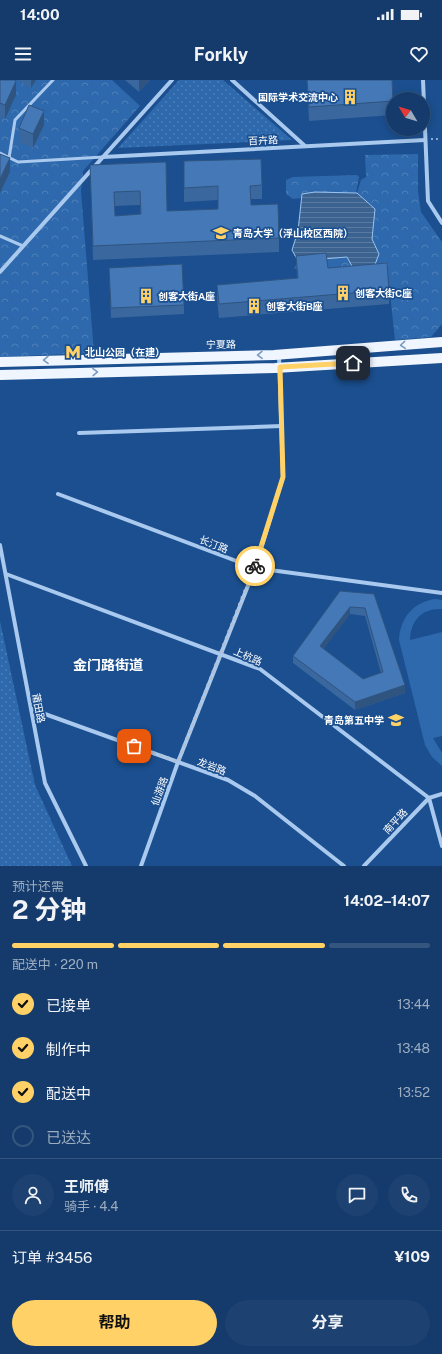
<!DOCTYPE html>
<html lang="zh">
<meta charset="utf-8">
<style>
body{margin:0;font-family:"Public Sans","Noto Sans SC",sans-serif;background:#1d4271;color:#f1f3f6;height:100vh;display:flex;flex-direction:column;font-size:15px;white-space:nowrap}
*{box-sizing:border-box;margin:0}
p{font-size:13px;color:#9dadc1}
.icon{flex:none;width:22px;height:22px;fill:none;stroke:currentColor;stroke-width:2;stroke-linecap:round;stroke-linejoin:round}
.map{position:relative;height:786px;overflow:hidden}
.drawer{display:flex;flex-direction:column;background:#143b6b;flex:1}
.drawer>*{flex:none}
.needle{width:26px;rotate:308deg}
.buttons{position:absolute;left:386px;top:12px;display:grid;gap:8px}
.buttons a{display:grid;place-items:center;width:44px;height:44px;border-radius:50%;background:#143b6b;box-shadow:0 2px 10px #0003,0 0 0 1px #33557e;font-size:20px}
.pin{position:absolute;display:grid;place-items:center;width:34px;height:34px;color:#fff;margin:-17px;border-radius:8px;box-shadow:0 2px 6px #0006}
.courier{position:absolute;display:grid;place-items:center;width:40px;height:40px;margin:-20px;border:3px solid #ffd166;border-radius:50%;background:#fff;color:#222;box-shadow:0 1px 5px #0007}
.head em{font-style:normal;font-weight:700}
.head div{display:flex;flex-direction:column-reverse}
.head{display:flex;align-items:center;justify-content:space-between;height:68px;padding:0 12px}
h1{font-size:26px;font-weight:700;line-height:30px}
.bar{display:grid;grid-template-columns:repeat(4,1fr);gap:6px 4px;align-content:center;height:48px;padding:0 12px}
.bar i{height:5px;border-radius:3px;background:#33557e}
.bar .current{background:#ffd166}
.bar p{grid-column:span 4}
.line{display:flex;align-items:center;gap:10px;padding:0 12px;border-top:1px solid #33557e}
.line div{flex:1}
.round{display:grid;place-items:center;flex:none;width:42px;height:42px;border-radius:21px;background:#1d4271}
ol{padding:0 12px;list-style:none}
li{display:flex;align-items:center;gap:12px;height:44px}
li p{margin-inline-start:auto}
li .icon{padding:4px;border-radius:50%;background:#ffd166;color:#111;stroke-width:4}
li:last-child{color:#9dadc1}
li i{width:22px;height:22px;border:2px solid #33557e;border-radius:50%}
.action{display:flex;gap:8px;margin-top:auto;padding:8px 12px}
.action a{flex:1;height:46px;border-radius:24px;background:#ffd166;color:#111;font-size:16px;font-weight:700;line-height:46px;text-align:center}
.action a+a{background:#1d4271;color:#f1f3f6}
.status{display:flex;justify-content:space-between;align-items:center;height:28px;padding:0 20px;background:#143b6b;direction:ltr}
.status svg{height:11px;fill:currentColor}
header{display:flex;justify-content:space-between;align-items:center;height:52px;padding:0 12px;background:#143b6b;font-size:18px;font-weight:700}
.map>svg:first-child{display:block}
.forest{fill:url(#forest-crowns)}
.park{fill:url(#park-dots)}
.pitch{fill:#2e69ad}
.water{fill:url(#water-rules);stroke:#9cc4f0}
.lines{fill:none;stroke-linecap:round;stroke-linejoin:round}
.path{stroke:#a9c9ee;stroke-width:1.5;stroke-dasharray:2 3;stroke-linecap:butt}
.service{stroke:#a9c9ee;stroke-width:3}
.minor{stroke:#a9c9ee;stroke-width:4}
.primary{stroke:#f0f6ff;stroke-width:10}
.wall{fill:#3a679d;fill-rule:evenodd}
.shaded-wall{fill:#305480}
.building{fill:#4478b7;stroke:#305480;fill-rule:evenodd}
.oneway{stroke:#7b9ac1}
.done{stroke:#afc1d8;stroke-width:4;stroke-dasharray:0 7.2}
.route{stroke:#ffd166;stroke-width:5}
.labels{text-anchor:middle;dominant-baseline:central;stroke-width:3.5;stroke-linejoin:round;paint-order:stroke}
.poi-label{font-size:10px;font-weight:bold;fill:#fff;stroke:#1b4f8f;text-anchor:start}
.street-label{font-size:10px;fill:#fff;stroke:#1b4f8f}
.district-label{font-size:14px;font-weight:bold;fill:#fff;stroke:#1b4f8f}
</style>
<div class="status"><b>14:00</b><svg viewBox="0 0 49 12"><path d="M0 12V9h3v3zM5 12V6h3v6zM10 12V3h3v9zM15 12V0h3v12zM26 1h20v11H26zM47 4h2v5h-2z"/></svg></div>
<header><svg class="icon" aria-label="menu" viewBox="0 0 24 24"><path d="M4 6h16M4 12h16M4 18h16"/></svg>Forkly<svg class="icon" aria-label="heart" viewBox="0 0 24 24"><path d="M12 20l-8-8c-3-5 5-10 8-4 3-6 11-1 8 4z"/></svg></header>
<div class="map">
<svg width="442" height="786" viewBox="0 0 442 786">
<defs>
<pattern id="forest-crowns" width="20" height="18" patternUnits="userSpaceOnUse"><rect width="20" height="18" fill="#2e69ad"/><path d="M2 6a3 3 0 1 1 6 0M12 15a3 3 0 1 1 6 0" fill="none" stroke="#4d80b9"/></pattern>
<pattern id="park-dots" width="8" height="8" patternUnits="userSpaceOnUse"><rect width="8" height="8" fill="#2e69ad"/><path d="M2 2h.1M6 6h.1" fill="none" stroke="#4d80b9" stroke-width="1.8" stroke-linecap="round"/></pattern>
<pattern id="water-rules" width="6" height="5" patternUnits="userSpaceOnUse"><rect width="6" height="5" fill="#3c6290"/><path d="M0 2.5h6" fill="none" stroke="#597aa1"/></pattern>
</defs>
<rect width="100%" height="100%" fill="#1b4f8f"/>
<!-- forest -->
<g class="forest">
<path d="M0 0H112L140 26 83 91 81 111 94 273 0 277Z"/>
<path d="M418 74V111L421 132 442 162V244L431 257 395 260 388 195 330 201 328 186 294 189 298 181 379 174 372 159 375 129 357 113 361 100 366 97 365 75Z"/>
<path d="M357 95 359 97 356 113 315 112 302 114 301 118 293 119 286 114V100L293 97Z"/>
</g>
<!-- park -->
<g class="park">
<path d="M179 0H223L292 60 118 68Z"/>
<path d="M0 541 35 705 72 786H0Z"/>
</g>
<!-- pitch -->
<path class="pitch" d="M436 519 442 520V529C422 528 411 540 410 560L442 552V656L433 658 442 673V686L432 677 425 665 399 560C400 538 414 521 436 519Z"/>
<!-- water -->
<path class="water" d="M315 112 357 113 375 129 372 159 379 174 374 187 354 190 347 177 298 181 292 170 298 151 302 114Z"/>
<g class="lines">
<!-- path -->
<path class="path" d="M431 59H439"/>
<!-- service -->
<g class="service">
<path d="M0 73 18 82 103 77"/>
<path d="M9 78 15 40 53 0"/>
<path d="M0 156 23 166"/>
</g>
<!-- minor -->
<g class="minor">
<path d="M232 0 305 66"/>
<path d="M423 0 428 121 442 143"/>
<path d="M103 77 425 60"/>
<path d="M0 192 172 0"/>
<path d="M79 353 282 346"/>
<path d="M58 414 255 488 442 513"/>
<path d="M0 465 45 703 86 786"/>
<path d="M6 494 260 589 429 718 442 766"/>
<path d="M31 629 228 700 255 716 344 786"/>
<path d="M141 786 178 682 255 488 283 397 279 276"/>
<path d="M364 786 429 718 442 714"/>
</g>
<!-- primary -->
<g class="primary">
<path d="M0 282 274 275 442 262"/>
<path d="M0 295 275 288 442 278"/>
</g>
</g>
<!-- wall -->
<g class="wall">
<path d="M0 0 16 15 5 39 0 37Z"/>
<path d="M19 0H36L31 8 19 1Z"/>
<path d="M125 0H150L139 12Z"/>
<path d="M307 0H392L393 35 309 41Z"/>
<path d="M44 45 33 68 19 62V48Z"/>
<path d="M184 81 262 105V119H251V125L279 158V172L93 180 90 85 166 82 167 131 218 129V120L184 122ZM140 125V134L115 136 114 126Z"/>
<path d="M296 176 328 188 389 210V224L219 238 217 219V205L297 198Z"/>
<path d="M109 188 184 225V234L111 238Z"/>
<path d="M340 511 374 514 405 613 355 630 293 583V576ZM350 534 365 536 381 593 363 599 323 569Z"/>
</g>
<!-- shaded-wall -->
<g class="shaded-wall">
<path d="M31 0H36L31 8Z"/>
<path d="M139 0H150L139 12Z"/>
<path d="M16 1V15L5 39V25Z"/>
<path d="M44 31V45L33 68V54Z"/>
<path d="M10 78V92L0 113V99Z"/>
<path d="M350 527V534L320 574V566Z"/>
<path d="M405 605V613L355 630V622Z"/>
</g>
<!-- building -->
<g class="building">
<path d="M0 0H15L16 1 5 25 0 23Z"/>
<path d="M307 0H392L393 21 309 27Z"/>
<path d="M29 25 44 31 33 54 19 48Z"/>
<path d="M0 74 10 78 0 99Z"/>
<path d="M261 79 262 105 250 106 251 125 278 124 279 158 93 166 90 85 166 82 167 131 218 129V106L184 108V81ZM140 111 141 134 115 136 114 112Z"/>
<path d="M326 173 328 188 387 183 389 210 219 224 217 205 298 198 296 176Z"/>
<path d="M182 184 184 225 111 228 109 188Z"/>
<path d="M340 511 374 514 405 605 355 622 293 576ZM350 527 365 528 383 592 363 599 320 566Z"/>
</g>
<!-- one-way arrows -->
<defs><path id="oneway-chevron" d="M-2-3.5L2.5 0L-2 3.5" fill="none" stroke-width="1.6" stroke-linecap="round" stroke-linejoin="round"/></defs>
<g class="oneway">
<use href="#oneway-chevron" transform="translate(403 265) rotate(175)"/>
<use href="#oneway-chevron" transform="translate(260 275) rotate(179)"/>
<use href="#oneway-chevron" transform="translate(46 280) rotate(179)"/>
<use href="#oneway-chevron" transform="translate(95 292) rotate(-2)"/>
</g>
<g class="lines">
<!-- done -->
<path class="done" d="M134 666 178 682 255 486"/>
<!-- route -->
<path class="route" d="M255 486 283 397 280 287 353 283"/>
</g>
<!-- icons -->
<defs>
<symbol id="building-bare" viewBox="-9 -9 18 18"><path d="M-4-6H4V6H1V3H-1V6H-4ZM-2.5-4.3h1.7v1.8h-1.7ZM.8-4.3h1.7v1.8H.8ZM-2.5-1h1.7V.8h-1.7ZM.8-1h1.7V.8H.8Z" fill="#ffd166" stroke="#1b4f8f" stroke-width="2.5" paint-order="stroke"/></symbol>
<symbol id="university-bare" viewBox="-9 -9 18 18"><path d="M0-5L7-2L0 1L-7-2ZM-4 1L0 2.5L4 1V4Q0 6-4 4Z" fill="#ffd166" stroke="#1b4f8f" stroke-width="2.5" paint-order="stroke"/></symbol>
<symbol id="metro-bare" viewBox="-9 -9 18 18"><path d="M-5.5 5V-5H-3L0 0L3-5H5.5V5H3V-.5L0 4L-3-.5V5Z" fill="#ffd166" stroke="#1b4f8f" stroke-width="2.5" paint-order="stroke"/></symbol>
<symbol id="school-bare" viewBox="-9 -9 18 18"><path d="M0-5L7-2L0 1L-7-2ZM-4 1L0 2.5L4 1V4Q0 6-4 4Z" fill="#ffd166" stroke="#1b4f8f" stroke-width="2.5" paint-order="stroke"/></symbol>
</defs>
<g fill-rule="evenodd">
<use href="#building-bare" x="339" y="6" width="22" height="22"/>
<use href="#university-bare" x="210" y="142" width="22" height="22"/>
<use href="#building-bare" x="332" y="202" width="22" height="22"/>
<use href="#building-bare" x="135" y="205" width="22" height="22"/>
<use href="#building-bare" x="243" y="215" width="22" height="22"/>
<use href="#metro-bare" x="62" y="261" width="22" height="22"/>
<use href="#school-bare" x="385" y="629" width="22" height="22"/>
</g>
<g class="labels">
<!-- poi labels -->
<g class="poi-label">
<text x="338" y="17" text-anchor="end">国际学术交流中心</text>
<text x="233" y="153">青岛大学（浮山校区西院）</text>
<text x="355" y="213">创客大街C座</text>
<text x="158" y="216">创客大街A座</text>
<text x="266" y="226">创客大街B座</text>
<text x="85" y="272">北山公园（在建）</text>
<text x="384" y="640" text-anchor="end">青岛第五中学</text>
</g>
<!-- street labels -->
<g class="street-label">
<text transform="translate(263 60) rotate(-3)">百卉路</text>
<text transform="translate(221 264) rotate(-1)">宁夏路</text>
<text transform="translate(214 464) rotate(21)">长汀路</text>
<text transform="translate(248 576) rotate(23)">上杭路</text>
<text transform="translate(39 628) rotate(79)">莆田路</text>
<text transform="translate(212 686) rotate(21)">龙岩路</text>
<text transform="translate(159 711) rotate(-70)">仙游路</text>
<text transform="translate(395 741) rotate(-47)">南平路</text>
</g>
<!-- district labels -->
<g class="district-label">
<text x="108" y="585">金门路街道</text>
</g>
</g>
</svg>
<div class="buttons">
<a><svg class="needle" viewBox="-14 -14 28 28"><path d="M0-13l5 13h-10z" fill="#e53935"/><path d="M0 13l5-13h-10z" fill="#9dadc1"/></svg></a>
</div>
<div class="pin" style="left:134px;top:666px;background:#ea580c"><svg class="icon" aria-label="bag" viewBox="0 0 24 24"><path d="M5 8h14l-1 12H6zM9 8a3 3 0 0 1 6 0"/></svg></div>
<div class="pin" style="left:353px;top:283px;background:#1f2937"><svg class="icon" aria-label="home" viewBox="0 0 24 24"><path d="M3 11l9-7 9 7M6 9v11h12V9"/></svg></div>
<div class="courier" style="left:255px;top:486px"><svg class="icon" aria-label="bike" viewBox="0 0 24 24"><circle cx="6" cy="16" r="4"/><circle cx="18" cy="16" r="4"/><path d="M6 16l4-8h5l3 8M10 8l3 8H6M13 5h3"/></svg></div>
</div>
<section class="drawer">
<div class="head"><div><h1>2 分钟</h1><p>预计还需</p></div><em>14:02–14:07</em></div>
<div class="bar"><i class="current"></i><i class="current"></i><i class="current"></i><i></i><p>配送中 · 220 m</p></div>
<ol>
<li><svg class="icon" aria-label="check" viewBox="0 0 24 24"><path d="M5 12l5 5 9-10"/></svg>已接单<p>13:44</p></li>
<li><svg class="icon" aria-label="check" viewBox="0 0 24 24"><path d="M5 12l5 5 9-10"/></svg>制作中<p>13:48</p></li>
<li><svg class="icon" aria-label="check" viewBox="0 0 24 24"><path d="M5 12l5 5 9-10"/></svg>配送中<p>13:52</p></li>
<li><i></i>已送达</li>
</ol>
<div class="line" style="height:72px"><a class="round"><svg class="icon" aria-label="person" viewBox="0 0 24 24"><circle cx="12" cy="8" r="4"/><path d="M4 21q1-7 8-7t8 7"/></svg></a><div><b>王师傅</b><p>骑手 · 4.4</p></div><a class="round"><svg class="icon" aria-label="chat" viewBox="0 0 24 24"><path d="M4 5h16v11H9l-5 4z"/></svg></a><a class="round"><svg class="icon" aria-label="phone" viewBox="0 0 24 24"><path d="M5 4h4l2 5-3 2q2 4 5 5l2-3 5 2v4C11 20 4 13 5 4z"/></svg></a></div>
<div class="line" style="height:52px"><div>订单 #3456</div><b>¥109</b></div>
<div class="action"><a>帮助</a><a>分享</a></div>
</section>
